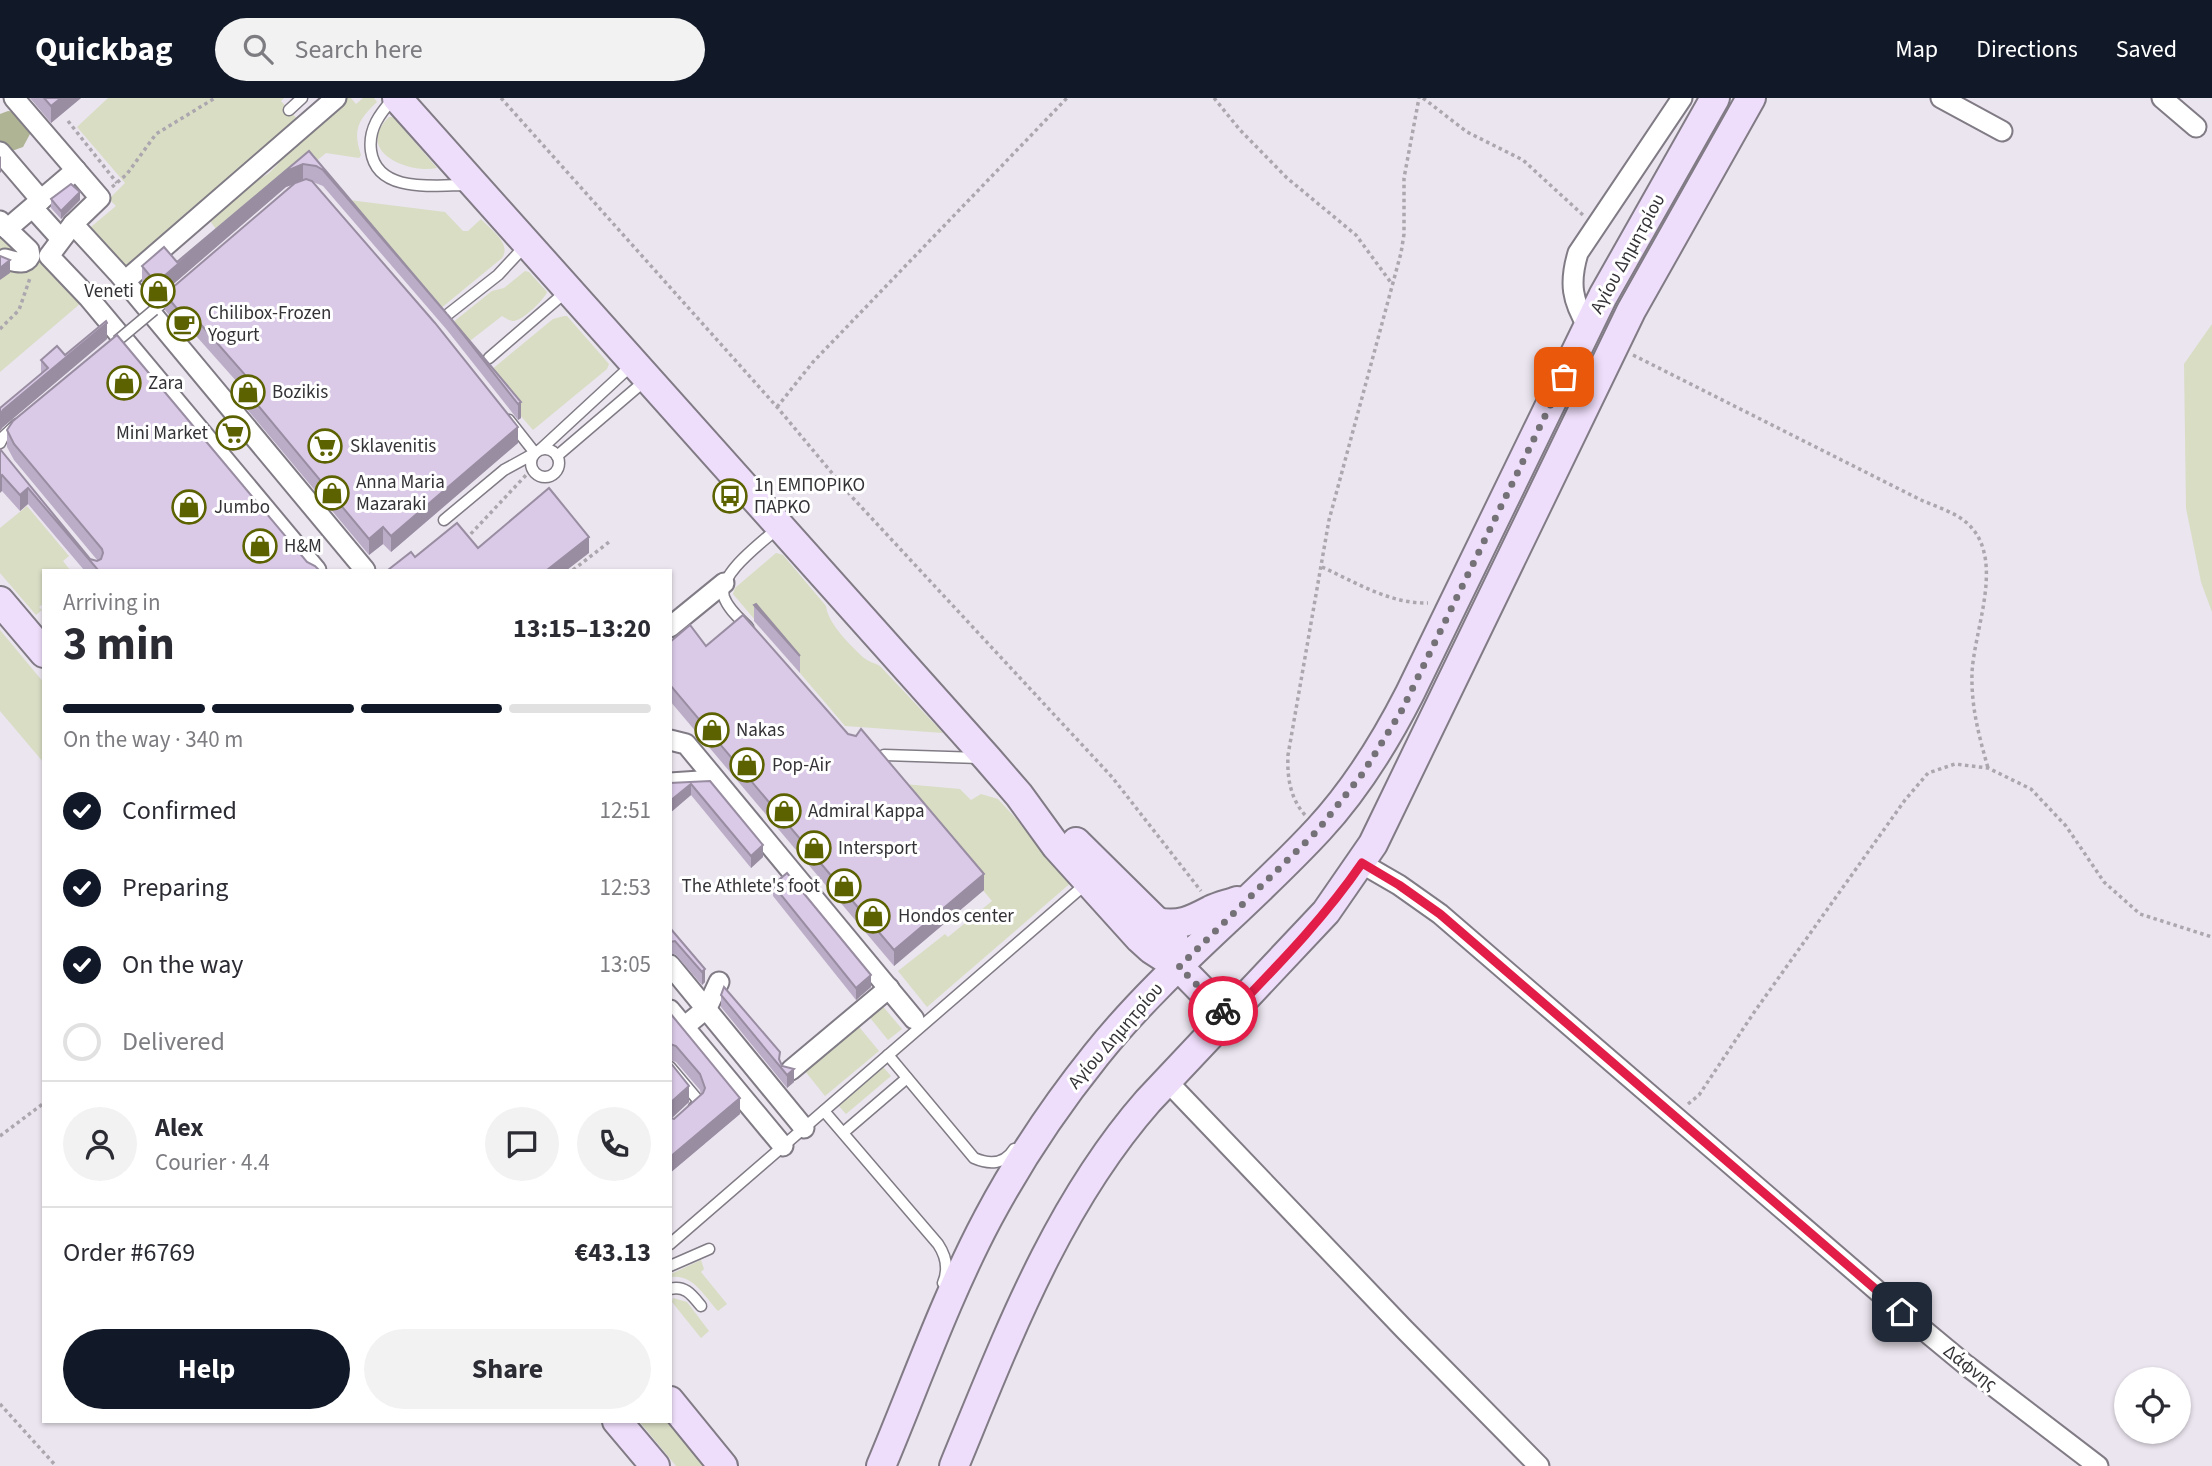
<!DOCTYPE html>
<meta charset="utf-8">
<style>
body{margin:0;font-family:"Source Sans 3",sans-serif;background:#f2f2f3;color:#2b2b33;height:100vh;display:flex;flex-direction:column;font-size:26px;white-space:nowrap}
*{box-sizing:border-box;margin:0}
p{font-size:23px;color:#7c7c81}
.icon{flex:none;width:38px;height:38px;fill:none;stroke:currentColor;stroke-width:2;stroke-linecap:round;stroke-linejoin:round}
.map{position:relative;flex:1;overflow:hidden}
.details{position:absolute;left:42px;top:471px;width:630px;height:854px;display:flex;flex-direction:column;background:#fff;border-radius:0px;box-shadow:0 2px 5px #0004}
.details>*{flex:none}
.controls{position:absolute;left:2114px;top:1269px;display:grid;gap:14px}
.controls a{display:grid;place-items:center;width:77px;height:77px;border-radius:50%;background:#fff;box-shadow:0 2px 5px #0004;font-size:35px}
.pin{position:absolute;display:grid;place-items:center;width:60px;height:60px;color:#fff;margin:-30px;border-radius:14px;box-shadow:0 4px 10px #0006}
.courier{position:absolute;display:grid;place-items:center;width:70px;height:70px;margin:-35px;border:5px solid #e11d48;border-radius:50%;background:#fff;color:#222;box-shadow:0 2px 9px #0007}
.headline em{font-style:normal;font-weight:700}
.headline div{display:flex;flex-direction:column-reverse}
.headline{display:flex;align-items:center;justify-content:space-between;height:119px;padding:0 21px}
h1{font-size:46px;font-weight:700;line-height:52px}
.bar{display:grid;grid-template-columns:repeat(4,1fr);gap:10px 7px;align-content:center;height:84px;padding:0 21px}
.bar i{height:9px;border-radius:5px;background:#e1e1e2}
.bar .on{background:#111827}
.bar p{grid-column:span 4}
.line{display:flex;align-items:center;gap:18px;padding:0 21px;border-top:2px solid #e1e1e2}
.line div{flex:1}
.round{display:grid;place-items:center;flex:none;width:74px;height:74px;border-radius:37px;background:#f2f2f3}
ol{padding:0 21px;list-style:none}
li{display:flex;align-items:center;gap:21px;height:77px}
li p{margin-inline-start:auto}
li .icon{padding:7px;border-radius:50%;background:#111827;color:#fff;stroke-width:4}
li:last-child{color:#7c7c81}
li i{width:38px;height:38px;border:4px solid #e1e1e2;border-radius:50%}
.cta{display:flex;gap:14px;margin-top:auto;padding:14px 21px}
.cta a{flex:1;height:80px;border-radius:42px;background:#111827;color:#fff;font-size:28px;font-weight:700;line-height:80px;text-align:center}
.cta a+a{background:#f2f2f3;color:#2b2b33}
header{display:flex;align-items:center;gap:42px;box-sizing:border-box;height:98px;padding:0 35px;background:#111827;color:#fff}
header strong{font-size:33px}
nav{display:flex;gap:38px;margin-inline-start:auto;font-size:24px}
.search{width:490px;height:63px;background:#f2f2f3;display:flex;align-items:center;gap:18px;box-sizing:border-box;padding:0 24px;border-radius:38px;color:#7c7c81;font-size:26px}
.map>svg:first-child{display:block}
.grass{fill:#d9ddc4}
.water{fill:#afb494}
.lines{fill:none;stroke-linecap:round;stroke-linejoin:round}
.lane-casing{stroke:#807b85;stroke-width:13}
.street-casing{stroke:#807b85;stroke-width:23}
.secondary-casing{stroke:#807b85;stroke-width:32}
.path{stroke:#aca7af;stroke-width:3.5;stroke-dasharray:3.5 3.5;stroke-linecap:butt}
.lane{stroke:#fff;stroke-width:10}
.street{stroke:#fff;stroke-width:19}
.secondary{stroke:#efdefb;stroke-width:28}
.lane-bridge-casing{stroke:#807b85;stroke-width:13;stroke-linecap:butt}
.lane-bridge{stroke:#fff;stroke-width:10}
.wall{fill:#bbadc7}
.shaded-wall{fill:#998da2}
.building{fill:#dac9e7;stroke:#998da2;stroke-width:2}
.done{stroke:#747177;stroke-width:7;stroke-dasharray:0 12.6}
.route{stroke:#e11d48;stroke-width:9}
.labels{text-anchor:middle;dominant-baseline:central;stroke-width:6;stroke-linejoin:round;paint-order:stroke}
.street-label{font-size:19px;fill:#343236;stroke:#fff}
.poi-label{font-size:19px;fill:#343236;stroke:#fff;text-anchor:start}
</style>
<header>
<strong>Quickbag</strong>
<div class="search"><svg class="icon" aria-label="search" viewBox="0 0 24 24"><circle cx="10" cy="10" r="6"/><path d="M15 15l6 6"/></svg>Search here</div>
<nav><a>Map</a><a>Directions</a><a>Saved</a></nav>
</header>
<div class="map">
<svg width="2212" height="1368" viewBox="0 0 2212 1368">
<rect width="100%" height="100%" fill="#ebe5ef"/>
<!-- grass -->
<g class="grass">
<path d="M108 0H284L281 3 300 24 121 173 86 133 116 108 109 101 125 85 77 29Z"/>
<path d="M345 0H351L356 6 363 0H374L377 4C359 21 352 31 361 57L359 60 326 55 223 141 208 120 250 86 268 76 277 67 288 48Z"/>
<path d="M389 19H393L437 70C407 76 354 53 389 19Z"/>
<path d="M349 102 445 114 463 133H468L481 121C491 132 512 146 502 160L440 211 452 225 492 193 504 190 525 173 529 174 547 194C544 202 523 222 514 223 509 223 506 220 502 218L462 249Z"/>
<path d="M17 132 81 205 0 274V133Z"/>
<path d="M564 218H567L609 266 607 271 533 332 485 277 553 221Z"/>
<path d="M2212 226V514L2201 484 2186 410 2184 266Z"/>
<path d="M27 408 69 458 63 463 70 472H44V505L39 509 42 512 36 517 0 475V430Z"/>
<path d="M776 455 783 457 826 508C828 526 851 548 864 560 869 564 875 565 880 568L943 635 845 628 733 496 735 490Z"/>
<path d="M0 532 44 585V665L0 613Z"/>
<path d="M893 685 960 691 971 702 981 696 998 701 1073 783 927 909 898 873 945 836 948 839 992 803Z"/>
<path d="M880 905 902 931 888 942 867 916Z"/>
<path d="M855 924 879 953 825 998 801 968Z"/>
<path d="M883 969 891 978 846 1016 838 1007Z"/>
<path d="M701 1162 704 1171 701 1174 727 1206 718 1213C705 1199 693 1176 672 1179L671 1176Z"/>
<path d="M673 1200 687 1204 709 1233 701 1240 672 1204Z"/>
<path d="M639 1323H670L710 1368H676Z"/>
</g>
<!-- water -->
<path class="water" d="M8 13 15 14 30 29V36L23 49 9 54 0 51V16Z"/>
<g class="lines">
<defs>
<g id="lane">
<path d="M394 0C380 15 368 31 371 53 377 96 435 87 467 87"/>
<path d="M289 12 302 0"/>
<path d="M154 212 175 195"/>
<path d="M447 217 498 177 525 148"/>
<path d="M489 260 568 192"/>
<path d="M0 345 3 339 17 326"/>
<path d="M541 351 633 266"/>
<circle cx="545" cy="365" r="14"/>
<path d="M557 358 647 281"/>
<path d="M444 422 504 372 535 355 509 322"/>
<path d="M748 529C740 521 728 511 724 499 717 476 763 444 779 429"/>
<path d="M884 657 980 660"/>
<path d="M888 957 974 1060C990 1067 1005 1066 1014 1051"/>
<path d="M670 969 697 1001 698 1006 694 1009"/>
<path d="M824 1013 938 1146C946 1158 949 1171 943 1185"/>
<path d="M844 1034 907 980"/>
<path d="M670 1146 1088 784"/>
<path d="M670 1168 709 1151"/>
<path d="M670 1191C685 1187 692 1197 701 1208"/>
</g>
<g id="street">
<path d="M14 0 100 100 73 126 49 158 88 199 316 472"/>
<path d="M1941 0 2002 33"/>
<path d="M2162 0 2196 29"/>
<path d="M0 54 41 102"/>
<path d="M33 110 61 141"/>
<path d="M0 123 7 131 76 72"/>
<path d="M73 126 118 175 365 472"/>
<path d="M5 161C14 163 25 168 30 158L29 152 7 131"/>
<path d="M125 183 336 0"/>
<path d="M1588 229C1572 203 1569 185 1578 155L1682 0"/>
<path d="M670 529 724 485"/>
<path d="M670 642 686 646 914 921"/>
<path d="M670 685 715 682"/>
<path d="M1361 765 1399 787 1440 816 1902 1214 1966 1267 2098 1368"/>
<path d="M670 867 804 1030"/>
<path d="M670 912 783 1048"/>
<path d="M684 929 707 910 719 884"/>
<path d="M791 972 889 890"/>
<path d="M1167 983 1404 1231 1539 1368"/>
</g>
<g id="secondary">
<path d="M397 0 987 660 1019 697 1056 748 1140 841 1151 851 1179 869 1228 919"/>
<path d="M0 503 44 555"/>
<path d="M1076 744 1157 824 1174 843 1179 869"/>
<path d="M1157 824C1179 829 1192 822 1211 812 1219 808 1229 806 1237 803"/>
<path d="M670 1303 723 1368"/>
<path d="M617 1323 655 1368"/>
<path d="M881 1368C916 1285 946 1199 988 1120 1019 1062 1055 1008 1096 957 1162 874 1247 809 1319 731 1356 691 1385 644 1410 595L1603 198 1715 0"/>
<path d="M954 1368C1007 1240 1056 1108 1148 1003L1326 814 1373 746 1631 213 1751 0"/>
</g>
</defs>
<!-- lane casing -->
<use href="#lane" class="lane-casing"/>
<!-- street casing -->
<use href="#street" class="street-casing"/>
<!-- secondary casing -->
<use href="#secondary" class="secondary-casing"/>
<!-- path -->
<g class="path">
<path d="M501 0 777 309 852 399 1112 679 1201 793"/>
<path d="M1214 0 1240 32 1287 80 1356 137 1392 186"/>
<path d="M1423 0 1467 34 1523 62 1584 118"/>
<path d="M68 23 117 85"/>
<path d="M112 89 127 76 156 36 215 0"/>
<path d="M0 231 19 212 30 180"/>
<path d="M1633 257 1919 401C1936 409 1959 415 1971 429 2004 465 1974 532 1972 575 1971 609 1979 638 1988 670"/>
<path d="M777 309 813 264 1067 0"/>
<path d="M466 441 528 375"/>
<path d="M1322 469C1355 484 1390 506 1428 505"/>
<path d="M573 472 609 444"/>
<path d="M1305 717C1290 700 1287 679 1288 657L1329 422 1401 155 1404 136V80L1419 0"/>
<path d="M1688 1006 1699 997 1755 913 1905 702 1928 675 1955 666 1988 670 2031 691 2066 728 2104 784 2140 816 2212 839"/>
<path d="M0 1038 44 1005"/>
<path d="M0 1306 56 1368"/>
</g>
<!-- lane -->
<use href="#lane" class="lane"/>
<!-- street -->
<use href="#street" class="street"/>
<!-- secondary -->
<use href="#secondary" class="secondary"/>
<defs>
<path id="lane-bridge" d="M117 243 154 212"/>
</defs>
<!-- lane-bridge casing -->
<use href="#lane-bridge" class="lane-bridge-casing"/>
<!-- lane-bridge -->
<use href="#lane-bridge" class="lane-bridge"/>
</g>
<!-- wall -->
<g class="wall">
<path d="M30 0H81L51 25Z"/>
<path d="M309 53 521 304V320L518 322 447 232 323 88 313 84 518 345 391 454 383 446 369 457 246 310V294L189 230 183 234 165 212V196L294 86 286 89 156 201 142 185V168L177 164Z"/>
<path d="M51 101 80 102 61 121 51 110Z"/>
<path d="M107 241 3 329 0 310 41 276V262L65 257Z"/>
<path d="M7 332 307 464 319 472H84L28 406 20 413 2 393V355L90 461 97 463H98L14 362 7 349Z"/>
<path d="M754 507 800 558V575L754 523Z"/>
<path d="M670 544 706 548 984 792 894 868 670 603Z"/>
<path d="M710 683 763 759 751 770 691 697 670 715V685Z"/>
<path d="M773 787 871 889 856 902 773 798Z"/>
<path d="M670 830 705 871V884L702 887 675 856H670Z"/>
<path d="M721 897 780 964 794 984 787 990 721 909Z"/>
<path d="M670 915 740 1016 670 1075V964L689 1004 671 1020 674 1021 701 997 700 992 676 964 670 962Z"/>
</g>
<!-- shaded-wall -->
<g class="shaded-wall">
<path d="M61 0H81L51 25V8Z"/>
<path d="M1 58V74L0 75V59Z"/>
<path d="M303 66V83L286 89 156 201V185L286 73Z"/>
<path d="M80 94V102L61 121V113Z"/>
<path d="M10 162V175L0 182V170Z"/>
<path d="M189 213V230L183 234V218Z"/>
<path d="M107 225V241L3 329 0 333V317L3 312Z"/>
<path d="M521 304V320L518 322V306Z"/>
<path d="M518 329V345L391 454V438Z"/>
<path d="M2 377V393L0 395V379Z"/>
<path d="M28 390V406L20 413V397Z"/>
<path d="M383 429V446L369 457V441Z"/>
<path d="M589 439V455L567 472H547Z"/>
<path d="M691 686V697L670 715V703Z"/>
<path d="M763 747V759L751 770V758Z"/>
<path d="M984 776V792L894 868V852Z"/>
<path d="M705 871V884L702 887V874Z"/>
<path d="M871 877V889L856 902V890Z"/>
<path d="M794 971V984L787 990V977Z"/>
<path d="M689 988V1004L670 1022V1005Z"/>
<path d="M740 1000V1016L670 1075V1059Z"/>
</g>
<!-- building -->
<g class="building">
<path d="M44 0H61L51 8Z"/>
<path d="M309 53 447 216 323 72 316 68 303 66 286 73 156 185 142 168 164 149 177 164Z"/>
<path d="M306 81 312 83 435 225 518 329 391 438 383 429 369 441 246 293 254 287 189 213 183 218 165 196 295 85Z"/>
<path d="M71 86 80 94 61 113 51 101Z"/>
<path d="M0 158 10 162 0 170Z"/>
<path d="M447 216 521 304 518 306Z"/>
<path d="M106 223 107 225 3 312 0 317V310L48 270 41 262 57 248 65 257Z"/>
<path d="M117 237 307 464 315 468 319 472H98L28 390 20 397 2 377 0 379V351L90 461 97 463 101 461 103 455 102 451 14 346 7 332 13 323Z"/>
<path d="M549 390 589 439 547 472H388L411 454 415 459 457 425 478 450Z"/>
<path d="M756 506 800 558 754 507Z"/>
<path d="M743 517 848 636 856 638 861 631 984 776 894 852 670 587V544L690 527 706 548Z"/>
<path d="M710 683 763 747 751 758 691 686 670 703V685Z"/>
<path d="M787 775 871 877 856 890 773 787Z"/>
<path d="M670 830 705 871 702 874 675 843 670 844Z"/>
<path d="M724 889 780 954 779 961 782 968 794 971 787 977 721 897Z"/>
<path d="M670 915 740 1000 670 1059V1020L674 1021 703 995 705 990 700 976 676 948 670 946Z"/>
<path d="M670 964 689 988 670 1005Z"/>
</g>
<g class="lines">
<!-- done -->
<path class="done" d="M1223 913 1179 869 1318 732 1363 675 1402 612 1564 279"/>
<!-- route -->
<path class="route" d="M1223 913 1228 919C1275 870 1323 822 1362 765L1399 787 1440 816 1902 1214"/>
</g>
<!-- icons -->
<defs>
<symbol id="shop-ring" viewBox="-11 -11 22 22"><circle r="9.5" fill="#fff" stroke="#5c6200" stroke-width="1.5"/><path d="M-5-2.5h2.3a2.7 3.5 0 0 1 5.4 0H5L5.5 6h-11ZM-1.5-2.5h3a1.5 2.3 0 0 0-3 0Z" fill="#5c6200"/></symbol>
<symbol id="cafe-ring" viewBox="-11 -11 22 22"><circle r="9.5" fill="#fff" stroke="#5c6200" stroke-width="1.5"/><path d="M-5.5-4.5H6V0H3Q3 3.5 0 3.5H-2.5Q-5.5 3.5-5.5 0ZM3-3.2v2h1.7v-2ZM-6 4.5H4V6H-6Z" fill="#5c6200"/></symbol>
<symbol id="supermarket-ring" viewBox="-11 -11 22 22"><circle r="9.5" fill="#fff" stroke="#5c6200" stroke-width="1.5"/><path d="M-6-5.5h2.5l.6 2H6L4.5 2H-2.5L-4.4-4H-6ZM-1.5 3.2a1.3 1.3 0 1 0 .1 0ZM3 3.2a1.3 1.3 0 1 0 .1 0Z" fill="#5c6200"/></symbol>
<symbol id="bus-ring" viewBox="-11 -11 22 22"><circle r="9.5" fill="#fff" stroke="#5c6200" stroke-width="1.5"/><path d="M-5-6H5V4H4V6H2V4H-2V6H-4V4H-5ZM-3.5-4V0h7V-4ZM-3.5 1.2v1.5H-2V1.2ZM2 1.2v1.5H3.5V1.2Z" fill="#5c6200"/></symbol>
</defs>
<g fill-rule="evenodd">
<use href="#shop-ring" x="139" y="174" width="38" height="38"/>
<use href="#cafe-ring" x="165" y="207" width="38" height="38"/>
<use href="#shop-ring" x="105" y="266" width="38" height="38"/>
<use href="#shop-ring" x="229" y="275" width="38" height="38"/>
<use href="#supermarket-ring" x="214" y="316" width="38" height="38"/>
<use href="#supermarket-ring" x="306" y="329" width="38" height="38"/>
<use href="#shop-ring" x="313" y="376" width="38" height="38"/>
<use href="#bus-ring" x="711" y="379" width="38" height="38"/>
<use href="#shop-ring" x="170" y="390" width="38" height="38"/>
<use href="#shop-ring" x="241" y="429" width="38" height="38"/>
<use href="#shop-ring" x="693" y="613" width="38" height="38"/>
<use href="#shop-ring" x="728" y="648" width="38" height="38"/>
<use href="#shop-ring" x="765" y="694" width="38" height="38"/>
<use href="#shop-ring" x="795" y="731" width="38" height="38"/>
<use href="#shop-ring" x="825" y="769" width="38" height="38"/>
<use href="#shop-ring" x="854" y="799" width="38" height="38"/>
</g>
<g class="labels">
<!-- street labels -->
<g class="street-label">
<text transform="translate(1628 156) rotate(-61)">Αγίου Δημητρίου</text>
<text transform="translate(1116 938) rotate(-49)">Αγίου Δημητρίου</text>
<text transform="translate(1970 1270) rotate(38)">Δάφνης</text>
</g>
<!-- poi labels -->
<g class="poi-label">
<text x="134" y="193" text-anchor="end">Veneti</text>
<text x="208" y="215">Chilibox-Frozen<tspan x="208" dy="22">Yogurt</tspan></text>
<text x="148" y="285">Zara</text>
<text x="272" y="294">Bozikis</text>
<text x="208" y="335" text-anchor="end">Mini Market</text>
<text x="350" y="348">Sklavenitis</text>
<text x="356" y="384">Anna Maria<tspan x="356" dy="22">Mazaraki</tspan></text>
<text x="754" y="387">1η ΕΜΠΟΡΙΚΟ<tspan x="754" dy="22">ΠΑΡΚΟ</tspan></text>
<text x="214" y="409">Jumbo</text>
<text x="284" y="448">H&amp;M</text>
<text x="736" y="632">Nakas</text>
<text x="772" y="667">Pop-Air</text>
<text x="808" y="713">Admiral Kappa</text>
<text x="838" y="750">Intersport</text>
<text x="820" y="788" text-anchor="end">The Athlete's foot</text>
<text x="898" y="818">Hondos center</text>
</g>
</g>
</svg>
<div class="controls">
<a><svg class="icon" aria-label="locate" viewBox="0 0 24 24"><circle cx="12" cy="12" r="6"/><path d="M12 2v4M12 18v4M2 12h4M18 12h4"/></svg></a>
</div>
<div class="pin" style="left:1564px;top:279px;background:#ea580c"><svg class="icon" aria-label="bag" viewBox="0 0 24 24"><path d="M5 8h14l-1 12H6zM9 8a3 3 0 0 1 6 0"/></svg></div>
<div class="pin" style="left:1902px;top:1214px;background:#1f2937"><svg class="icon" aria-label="home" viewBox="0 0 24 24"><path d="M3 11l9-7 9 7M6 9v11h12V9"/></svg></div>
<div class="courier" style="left:1223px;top:913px"><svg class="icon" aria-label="bike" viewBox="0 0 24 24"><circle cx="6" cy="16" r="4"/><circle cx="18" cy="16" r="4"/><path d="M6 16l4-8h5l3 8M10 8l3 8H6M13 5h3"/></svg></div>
<section class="details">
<div class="headline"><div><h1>3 min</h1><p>Arriving in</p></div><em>13:15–13:20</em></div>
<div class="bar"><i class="on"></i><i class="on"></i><i class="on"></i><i></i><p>On the way · 340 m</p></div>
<ol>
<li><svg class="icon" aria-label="check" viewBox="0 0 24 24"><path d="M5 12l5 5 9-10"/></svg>Confirmed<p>12:51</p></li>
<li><svg class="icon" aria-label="check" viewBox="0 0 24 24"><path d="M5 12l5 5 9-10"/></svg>Preparing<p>12:53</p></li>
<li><svg class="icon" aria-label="check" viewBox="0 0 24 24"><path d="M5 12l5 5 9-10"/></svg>On the way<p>13:05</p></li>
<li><i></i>Delivered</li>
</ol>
<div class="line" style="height:126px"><a class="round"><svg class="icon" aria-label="person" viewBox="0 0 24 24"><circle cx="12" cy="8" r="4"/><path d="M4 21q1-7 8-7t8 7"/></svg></a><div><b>Alex</b><p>Courier · 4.4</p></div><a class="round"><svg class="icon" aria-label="chat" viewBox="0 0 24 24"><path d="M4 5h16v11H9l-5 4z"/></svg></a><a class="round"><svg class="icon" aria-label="phone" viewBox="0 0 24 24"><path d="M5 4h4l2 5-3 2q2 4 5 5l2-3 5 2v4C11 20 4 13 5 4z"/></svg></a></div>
<div class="line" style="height:91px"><div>Order #6769</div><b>€43.13</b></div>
<div class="cta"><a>Help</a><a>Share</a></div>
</section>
</div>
